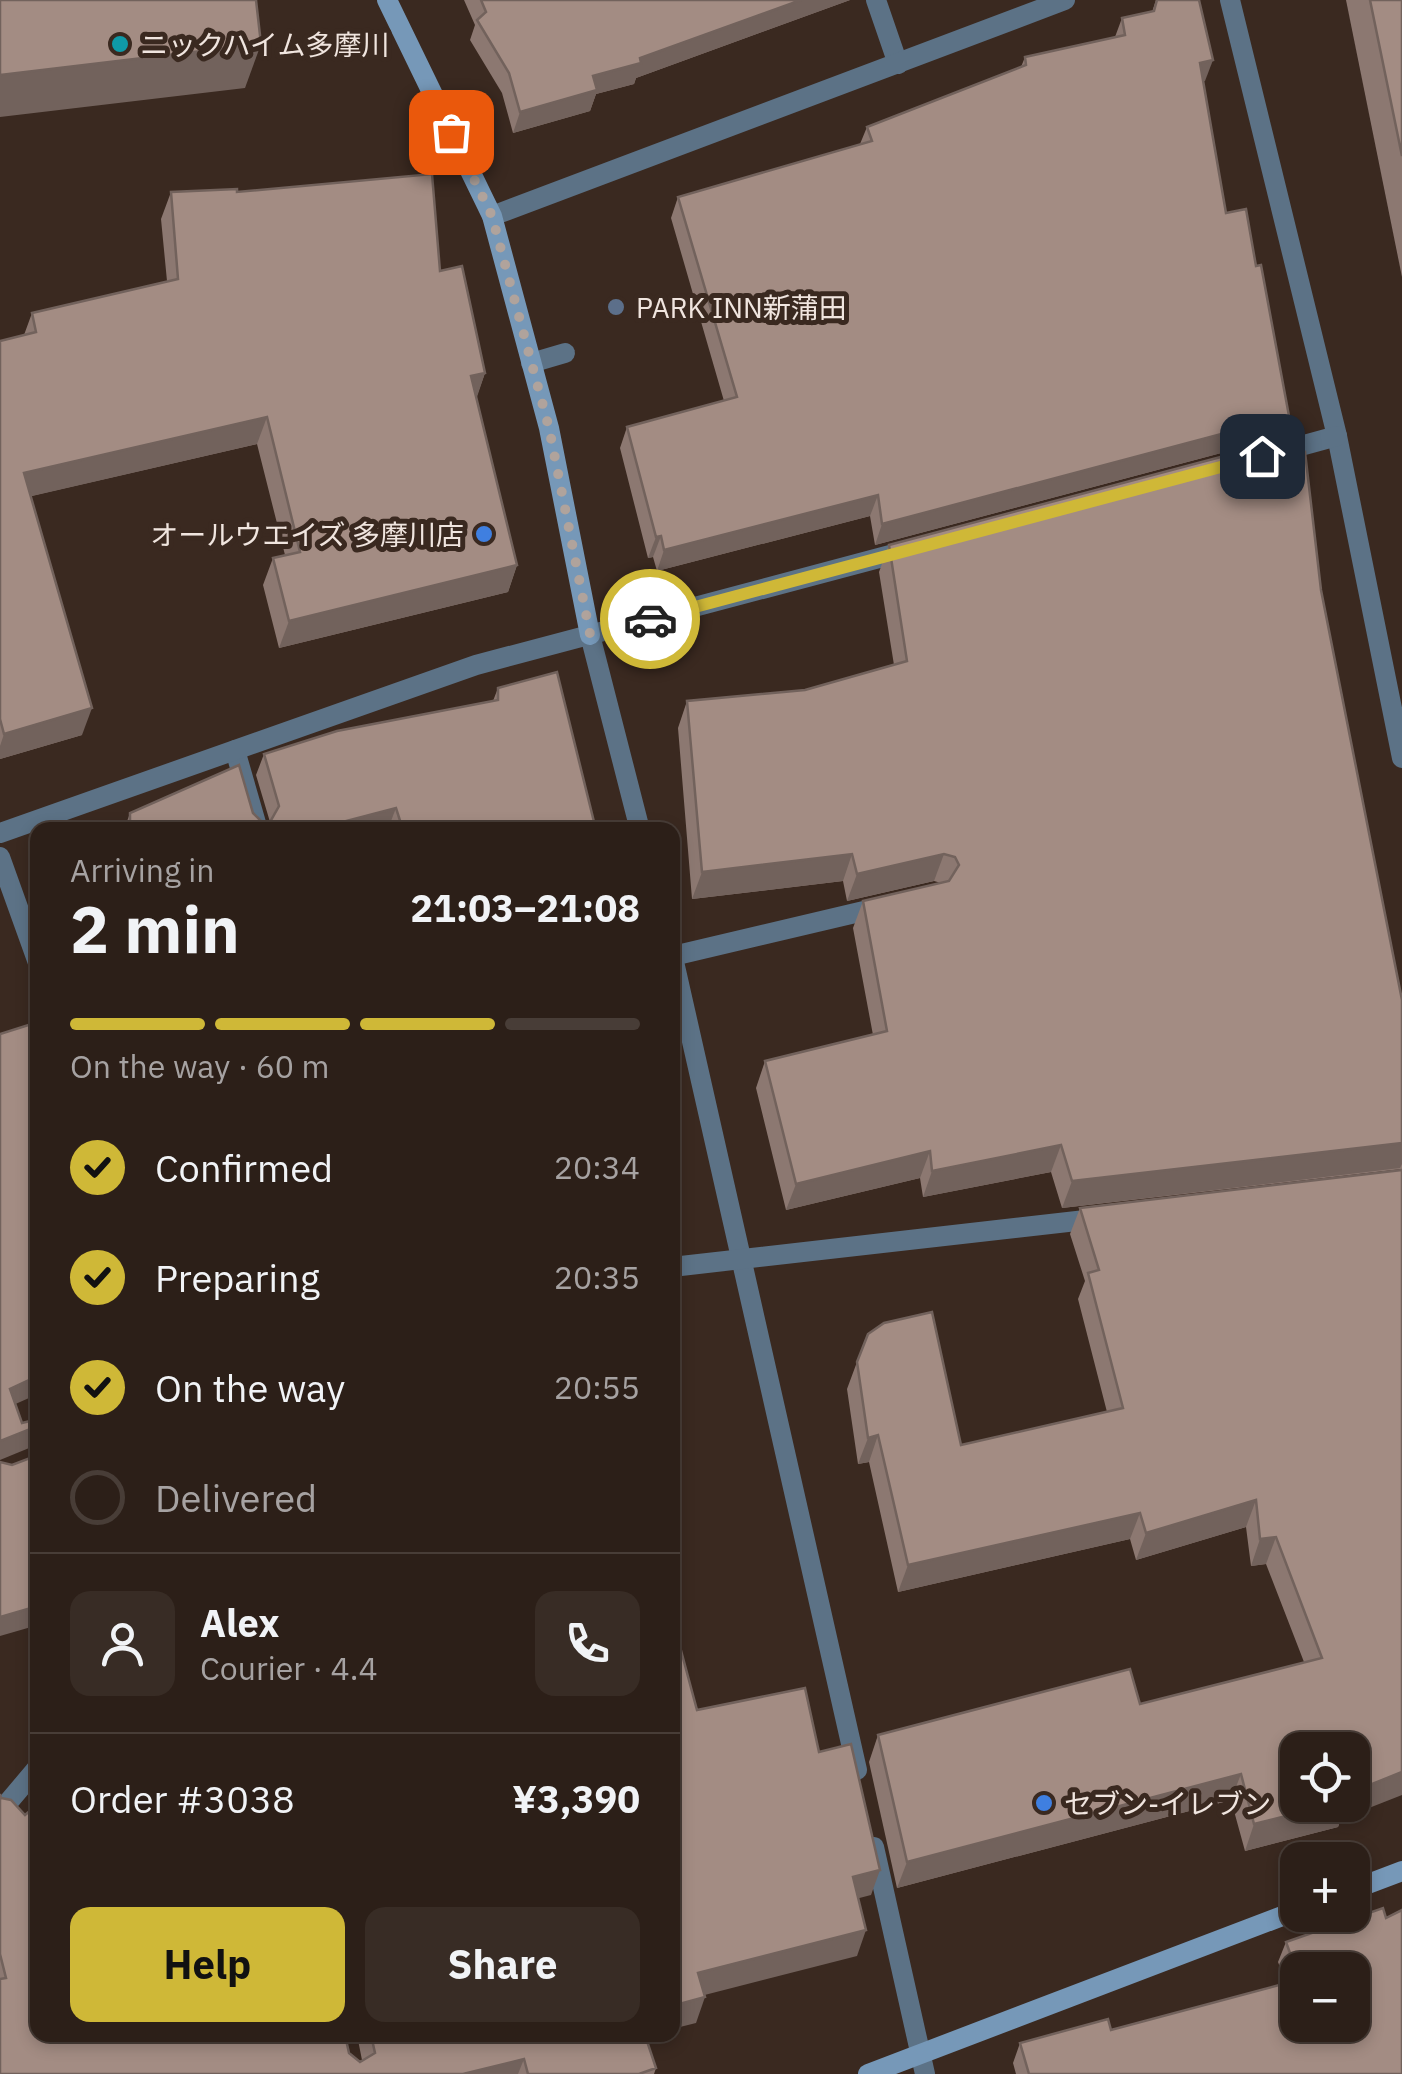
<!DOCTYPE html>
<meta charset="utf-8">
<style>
body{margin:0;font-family:"IBM Plex Sans","Noto Sans JP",sans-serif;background:#382c25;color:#f1f3f6;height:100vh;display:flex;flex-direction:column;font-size:38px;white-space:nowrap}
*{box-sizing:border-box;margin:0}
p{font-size:32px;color:#a6a2a2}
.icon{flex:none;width:55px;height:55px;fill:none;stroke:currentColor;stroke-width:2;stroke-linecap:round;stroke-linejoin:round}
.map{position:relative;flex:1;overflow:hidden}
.side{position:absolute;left:30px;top:822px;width:650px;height:1220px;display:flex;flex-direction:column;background:#2c1f18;border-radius:20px;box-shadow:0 5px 15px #0003,0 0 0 2px #483d37}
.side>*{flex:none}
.controls{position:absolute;left:1280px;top:1732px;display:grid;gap:20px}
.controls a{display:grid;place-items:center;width:90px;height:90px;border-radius:20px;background:#2c1f18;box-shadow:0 5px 15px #0003,0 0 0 2px #483d37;font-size:50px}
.pin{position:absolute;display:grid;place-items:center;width:85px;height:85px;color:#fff;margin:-42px;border-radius:20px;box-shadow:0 5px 15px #0006}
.courier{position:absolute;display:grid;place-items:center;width:100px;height:100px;margin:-50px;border:8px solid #cfb837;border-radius:50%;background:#fff;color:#222;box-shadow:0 2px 12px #0007}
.head em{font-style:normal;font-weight:700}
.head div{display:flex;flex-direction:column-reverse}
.head{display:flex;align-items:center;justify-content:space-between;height:170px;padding:0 40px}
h1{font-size:65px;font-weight:700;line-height:75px}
.bar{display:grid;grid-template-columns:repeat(4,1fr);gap:15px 10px;align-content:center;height:120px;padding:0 40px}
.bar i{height:12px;border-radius:8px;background:#483d37}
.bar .on{background:#cfb837}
.bar p{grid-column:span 4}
.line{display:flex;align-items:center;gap:25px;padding:0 40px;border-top:2px solid #483d37}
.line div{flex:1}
.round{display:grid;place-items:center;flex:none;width:105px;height:105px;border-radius:20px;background:#382c25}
ol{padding:0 40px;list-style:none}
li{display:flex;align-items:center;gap:30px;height:110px}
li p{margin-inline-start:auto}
li .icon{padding:10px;border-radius:50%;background:#cfb837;color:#111;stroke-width:4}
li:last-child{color:#a6a2a2}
li i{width:55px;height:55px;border:5px solid #483d37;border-radius:50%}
.cta{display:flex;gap:20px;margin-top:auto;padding:20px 40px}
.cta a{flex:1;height:115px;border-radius:20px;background:#cfb837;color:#111;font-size:40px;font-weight:700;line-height:115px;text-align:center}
.cta a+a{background:#382c25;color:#f1f3f6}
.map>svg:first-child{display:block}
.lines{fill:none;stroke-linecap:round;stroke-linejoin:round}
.lane{stroke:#5c7286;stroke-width:20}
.street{stroke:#5c7286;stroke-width:20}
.secondary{stroke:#7698b8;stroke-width:20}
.wall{fill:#8c7871;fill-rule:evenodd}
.shaded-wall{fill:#72625c}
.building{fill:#a38c83;stroke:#72625c;stroke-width:2.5}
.done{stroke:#b0a39c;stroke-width:10;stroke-dasharray:0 18}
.route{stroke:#cfb837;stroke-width:12}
.culture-dot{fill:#0f9aa8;stroke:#3a2920;stroke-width:4}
.service-dot{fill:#5c6f8a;stroke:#3a2920;stroke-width:4}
.shop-dot{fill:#3f7fe0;stroke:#3a2920;stroke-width:4}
.labels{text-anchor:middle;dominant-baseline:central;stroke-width:10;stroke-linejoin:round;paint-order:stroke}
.poi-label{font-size:28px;fill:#f0e5df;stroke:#3a2920;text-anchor:start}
</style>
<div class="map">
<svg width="1402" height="2074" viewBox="0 0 1402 2074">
<rect width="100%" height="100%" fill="#3a2920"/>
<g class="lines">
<!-- lane -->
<g class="lane">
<path d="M876 0 898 64"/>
<path d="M531 363 565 353"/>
<path d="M235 750 258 830"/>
<path d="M673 956 885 906"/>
<path d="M0 1812 38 1767"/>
</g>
<!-- street -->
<g class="street">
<path d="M1230 0 1337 436 1402 758"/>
<path d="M492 216 1065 0"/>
<path d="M1271 454 1337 436"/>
<path d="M590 635 640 830"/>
<path d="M0 833 476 665 909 550"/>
<path d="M0 857 38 963"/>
<path d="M672 953 857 1770"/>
<path d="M672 1267 1103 1218"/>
<path d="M874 1847 925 2074"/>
</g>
<!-- secondary -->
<g class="secondary">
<path d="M387 0 492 216 549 428 590 635"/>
<path d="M1352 1890 1402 1871"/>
<path d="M868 2074 1298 1910"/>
</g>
</g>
<!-- wall -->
<g class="wall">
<path d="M464 0H850L636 78 634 84 596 94 590 111 513 133 502 93 470 40 475 25Z"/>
<path d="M1156 0H1199L1205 81H1203L1226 213 1256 266 1289 416 1281 437 875 545 870 516 657 571 653 557 648 558 620 448 627 427 724 401 671 218 678 197 860 144 867 127 1021 67 1025 57 1115 37 1122 18 1152 12Z"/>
<path d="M1346 0H1402V277Z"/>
<path d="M171 192H237L440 271 485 373 476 398 517 565 508 592 279 648 263 585 273 558 285 555 257 444 31 496 82 735 0 759V341L24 335 32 313 167 281 161 219Z"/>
<path d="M889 545 1321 590 1402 1000V1169L1062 1208 1051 1172 923 1197 920 1178 786 1210 756 1088 765 1061 873 1035 853 928 863 901 941 883 934 881 847 901 843 881 692 899 678 728 687 701 805 690 894 665 879 572Z"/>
<path d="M498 688 596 830H389L388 829 384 830H124L130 813H253L262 822H270L256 775 264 754 493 701Z"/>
<path d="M1402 1170 1341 1819 1338 1827 1245 1851 1231 1800 897 1888 869 1762 878 1735 1140 1704 1304 1662 1266 1564 1251 1566 1246 1527 1136 1560 1130 1539 898 1592 869 1462 858 1464 847 1389 857 1362 961 1445 1107 1412 1078 1299 1085 1281 1070 1234 1080 1208Z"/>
<path d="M0 1794 38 2035 349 2053 360 2062 362 2060 357 2035H650L646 2036 656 2068 654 2074H0Z"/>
<path d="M1386 1918 1402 2074H1016L1013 2063 1020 2043 1111 2030 1286 1983 1278 1962 1286 1942ZM1298 1970 1352 2025H1298Z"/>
</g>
<!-- shaded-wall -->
<g class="shaded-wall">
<path d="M801 0H850L636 78 634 84 596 94 590 111 513 133 520 112 593 76Z"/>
<path d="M261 44 245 88 0 117V75Z"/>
<path d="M1213 60 1205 81 1193 84 1200 63Z"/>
<path d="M485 373 476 400 471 376Z"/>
<path d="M1289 416 1281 437 875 545 882 524Z"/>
<path d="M267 417 257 444 15 500 24 473Z"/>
<path d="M878 495 870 516 657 571 664 550Z"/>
<path d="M661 536 653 557 648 558 656 537Z"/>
<path d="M517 565 508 592 279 648 289 621Z"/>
<path d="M92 708 82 735 0 759V746L4 734Z"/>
<path d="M396 808 388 829 384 830H312Z"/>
<path d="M852 854 843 881 692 899 702 872Z"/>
<path d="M944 854 934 881 847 901 857 874Z"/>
<path d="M1402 1143V1164L1400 1168 1062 1208 1072 1181Z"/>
<path d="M1061 1145 1051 1172 923 1197 932 1171Z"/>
<path d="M930 1151 920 1178 786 1210 796 1184Z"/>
<path d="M38 1376V1394L2 1410 10 1389Z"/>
<path d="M38 1426V1437L34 1446 0 1460V1441Z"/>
<path d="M878 1435 869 1462 858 1464 868 1438Z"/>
<path d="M1256 1500 1246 1527 1136 1560 1146 1533Z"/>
<path d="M1140 1513 1130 1539 898 1592 908 1565Z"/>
<path d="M1276 1537 1266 1564 1251 1566 1260 1539Z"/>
<path d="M38 1606V1625L0 1636V1617Z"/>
<path d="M1402 1772V1795L1341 1819 1338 1827 1245 1851 1254 1824 1330 1805H1352V1792Z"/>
<path d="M1241 1774 1231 1800 897 1888 907 1862Z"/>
<path d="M880 1870 871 1895 844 1902 853 1877Z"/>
<path d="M866 1930 857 1956 689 1999 698 1973Z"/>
<path d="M705 1997 696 2023 672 2029V2006Z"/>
<path d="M524 2059 518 2074H463Z"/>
</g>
<!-- building -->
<g class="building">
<path d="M0 0H256L261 44 0 75Z"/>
<path d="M481 0H801L640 58 641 63 593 76 597 90 520 112 509 73 477 20 486 12Z"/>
<path d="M1157 0H1199L1213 60 1200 63 1226 213 1246 209 1256 266 1261 265 1289 416 882 524 878 495 664 550 661 536 656 537 627 427 737 397 678 197 872 141 867 127 1026 65 1025 57 1125 35 1122 18 1154 11Z"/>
<path d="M1370 0H1402V156Z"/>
<path d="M432 174 440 271 462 266 485 373 471 376 517 565 289 621 273 558 300 552 267 417 24 473 92 708 4 734 0 719V341L36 332 32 313 178 279 171 192 237 189V192Z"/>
<path d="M1296 437 1299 453 1305 452 1321 590 1402 1000V1143L1072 1181 1061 1145 932 1171 930 1151 796 1184 765 1061 887 1031 863 901 949 881 959 865 955 857 944 854 857 874 852 854 702 872 687 701 805 690 907 661 889 545Z"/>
<path d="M557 672 596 830H403L396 808 312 830H130V813L239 765 253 813 262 822H270L279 806 264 754 337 731 498 700V688Z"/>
<path d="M38 1022V1376L10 1389 22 1423 38 1419V1426L0 1441V1034Z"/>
<path d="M1402 1170V1772L1352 1792V1750H1298V1805H1330L1254 1824 1241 1774 907 1862 878 1735 1130 1669 1140 1704 1322 1658 1276 1537 1260 1539 1256 1500 1146 1533 1140 1513 908 1565 878 1435 868 1438 857 1362 868 1334 884 1323 932 1312 961 1445 1123 1408 1088 1273 1099 1270 1080 1208Z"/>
<path d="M38 1455V1606L0 1617V1462L12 1465Z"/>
<path d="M672 1617 697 1710 805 1688 819 1752 851 1744 880 1870 853 1877 866 1930 698 1973 705 1997 672 2006Z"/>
<path d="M0 1794 1 1798 11 1800 25 1815 38 1804V2035H345L349 2053 360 2062 375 2053 371 2035H645L656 2068 639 2074H528L524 2059 463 2074H0V1979L6 1978 0 1954Z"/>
<path d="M1383 1908 1386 1918 1402 1910V2074H1029L1020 2043 1108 2019 1111 2030 1298 1980V2025H1352V1970H1298V1975L1286 1942Z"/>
</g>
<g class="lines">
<!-- done -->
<path class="done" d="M451 132 492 216 549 428 590 634 650 619"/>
<!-- route -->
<path class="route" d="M650 619 1262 456"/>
</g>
<!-- markers -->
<circle class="culture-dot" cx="120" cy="44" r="10"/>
<circle class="service-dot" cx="616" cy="307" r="10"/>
<g class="shop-dot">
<circle cx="484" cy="534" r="10"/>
<circle cx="1044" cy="1803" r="10"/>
</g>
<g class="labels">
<!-- poi labels -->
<g class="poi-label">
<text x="140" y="44">ニックハイム多摩川</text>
<text x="636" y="307">PARK INN新蒲田</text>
<text x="464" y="534" text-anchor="end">オールウエイズ 多摩川店</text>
<text x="1064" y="1803">セブン-イレブン</text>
</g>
</g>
</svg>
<div class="controls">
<a><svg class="icon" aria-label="locate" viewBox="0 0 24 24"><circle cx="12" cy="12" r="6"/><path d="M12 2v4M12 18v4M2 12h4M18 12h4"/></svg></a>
<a>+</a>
<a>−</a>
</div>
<div class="pin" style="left:451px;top:132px;background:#ea580c"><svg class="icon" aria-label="bag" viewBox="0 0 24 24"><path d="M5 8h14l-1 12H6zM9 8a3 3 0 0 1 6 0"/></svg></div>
<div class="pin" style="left:1262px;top:456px;background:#1f2937"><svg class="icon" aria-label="home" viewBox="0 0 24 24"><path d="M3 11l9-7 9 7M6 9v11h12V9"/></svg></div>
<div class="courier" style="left:650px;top:619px"><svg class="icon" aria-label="car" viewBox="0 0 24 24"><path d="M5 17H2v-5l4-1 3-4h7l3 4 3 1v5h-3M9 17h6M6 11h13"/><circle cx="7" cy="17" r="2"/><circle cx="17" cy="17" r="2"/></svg></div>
<section class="side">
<div class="head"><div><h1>2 min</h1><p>Arriving in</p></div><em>21:03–21:08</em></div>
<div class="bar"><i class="on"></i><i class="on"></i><i class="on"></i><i></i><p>On the way · 60 m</p></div>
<ol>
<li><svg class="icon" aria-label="check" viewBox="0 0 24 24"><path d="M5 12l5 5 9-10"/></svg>Confirmed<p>20:34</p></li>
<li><svg class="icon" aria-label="check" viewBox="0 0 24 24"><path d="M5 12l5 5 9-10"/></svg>Preparing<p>20:35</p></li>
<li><svg class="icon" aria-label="check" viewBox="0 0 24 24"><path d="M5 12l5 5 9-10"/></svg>On the way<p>20:55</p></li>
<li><i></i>Delivered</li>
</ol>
<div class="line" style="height:180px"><a class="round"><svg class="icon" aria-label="person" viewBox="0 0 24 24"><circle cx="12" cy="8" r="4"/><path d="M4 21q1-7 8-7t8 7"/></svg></a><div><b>Alex</b><p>Courier · 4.4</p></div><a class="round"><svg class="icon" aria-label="phone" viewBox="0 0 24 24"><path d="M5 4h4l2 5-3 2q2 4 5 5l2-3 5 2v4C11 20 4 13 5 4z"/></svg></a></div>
<div class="line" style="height:130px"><div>Order #3038</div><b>¥3,390</b></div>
<div class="cta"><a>Help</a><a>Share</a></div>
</section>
</div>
